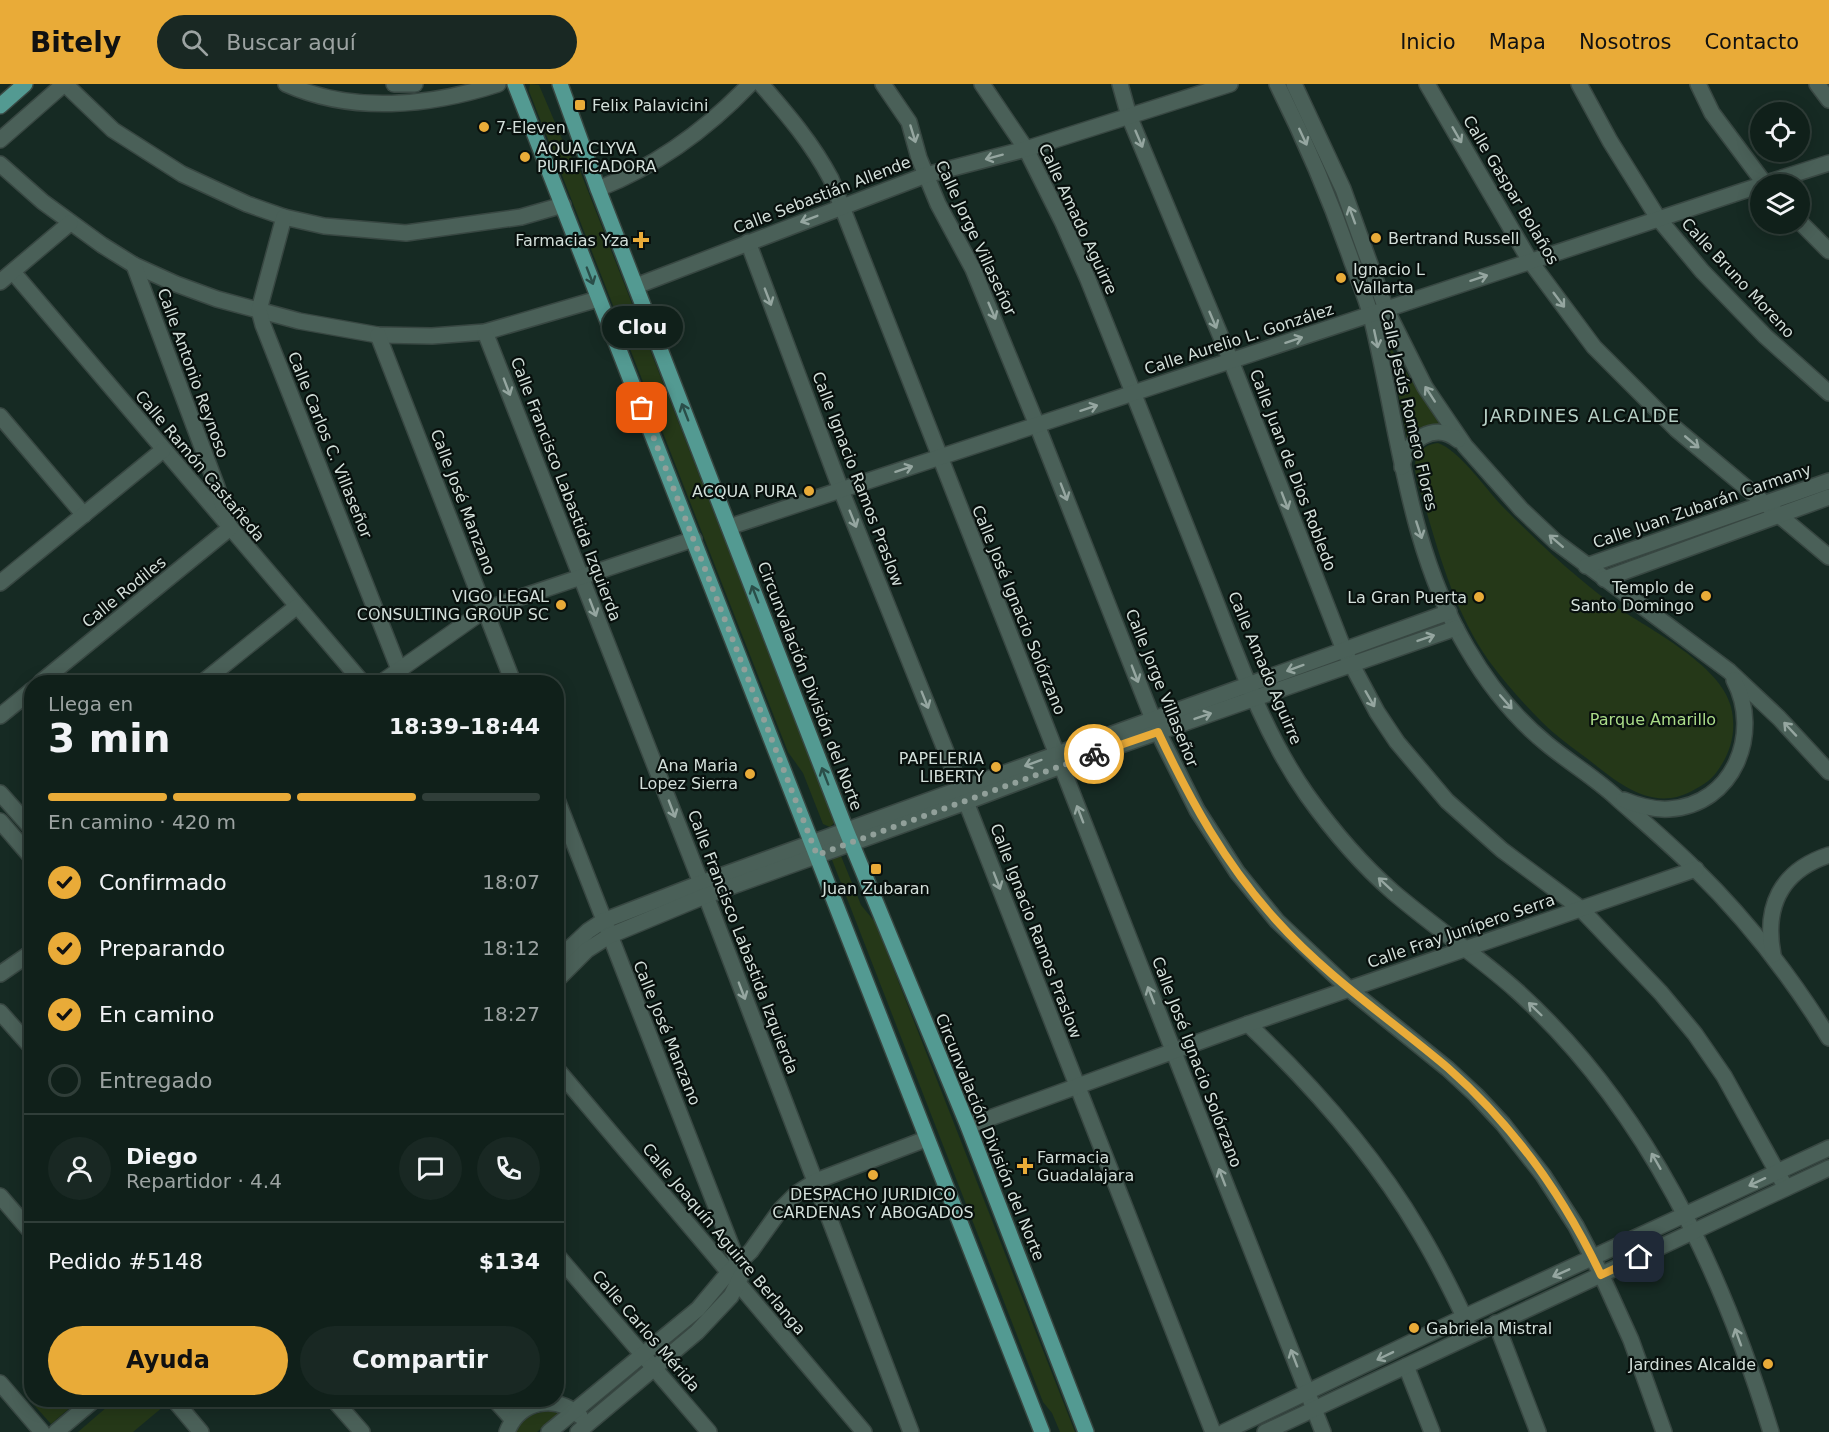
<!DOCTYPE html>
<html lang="es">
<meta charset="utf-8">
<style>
body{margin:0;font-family:"DejaVu Sans",sans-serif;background:#192823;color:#f1f3f6;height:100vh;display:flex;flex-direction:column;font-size:22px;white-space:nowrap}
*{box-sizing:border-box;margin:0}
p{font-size:20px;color:#9ca3a2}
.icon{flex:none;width:33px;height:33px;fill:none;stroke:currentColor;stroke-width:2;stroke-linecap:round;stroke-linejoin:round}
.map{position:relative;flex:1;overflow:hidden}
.drawer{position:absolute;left:24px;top:591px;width:540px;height:732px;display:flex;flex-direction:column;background:#10201a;border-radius:24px;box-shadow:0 3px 15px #0003,0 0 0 2px #303e39}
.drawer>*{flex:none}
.controls{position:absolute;left:1750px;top:18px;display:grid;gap:12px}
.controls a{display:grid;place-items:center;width:60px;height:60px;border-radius:50%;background:#10201a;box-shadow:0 3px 15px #0003,0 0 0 2px #303e39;font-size:30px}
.pin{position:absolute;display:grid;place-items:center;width:51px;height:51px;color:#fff;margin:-26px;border-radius:12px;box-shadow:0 3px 9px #0006}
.courier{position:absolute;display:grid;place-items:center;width:60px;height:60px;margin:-30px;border:4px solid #e9ab38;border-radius:50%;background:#fff;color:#222;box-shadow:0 2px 8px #0007}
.bubble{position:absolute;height:42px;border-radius:21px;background:#10201a;box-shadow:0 3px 15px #0003,0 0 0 2px #303e39;font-size:20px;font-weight:600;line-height:42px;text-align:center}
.overview em{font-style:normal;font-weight:600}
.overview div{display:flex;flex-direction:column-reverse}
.overview{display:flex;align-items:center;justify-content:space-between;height:102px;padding:0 24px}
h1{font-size:39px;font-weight:600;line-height:45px}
.bar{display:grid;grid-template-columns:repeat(4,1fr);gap:9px 6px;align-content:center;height:72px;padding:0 24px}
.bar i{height:8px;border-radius:4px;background:#303e39}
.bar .on{background:#e9ab38}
.bar p{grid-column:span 4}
.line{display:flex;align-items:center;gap:15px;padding:0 24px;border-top:2px solid #303e39}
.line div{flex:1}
.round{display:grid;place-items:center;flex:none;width:63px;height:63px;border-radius:32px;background:#192823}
ol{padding:0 24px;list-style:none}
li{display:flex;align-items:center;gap:18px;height:66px}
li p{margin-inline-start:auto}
li .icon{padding:6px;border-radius:50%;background:#e9ab38;color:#111;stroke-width:4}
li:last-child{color:#9ca3a2}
li i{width:33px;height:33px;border:3px solid #303e39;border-radius:50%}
.button{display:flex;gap:12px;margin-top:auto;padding:12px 24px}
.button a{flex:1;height:69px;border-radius:36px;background:#e9ab38;color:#111;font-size:24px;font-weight:600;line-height:69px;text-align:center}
.button a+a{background:#192823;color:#f1f3f6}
header{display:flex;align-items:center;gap:36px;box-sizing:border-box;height:84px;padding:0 30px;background:#e9ab38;color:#111}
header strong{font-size:28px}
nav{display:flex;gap:33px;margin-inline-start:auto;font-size:21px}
.search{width:420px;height:54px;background:#192823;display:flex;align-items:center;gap:15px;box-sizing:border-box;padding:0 21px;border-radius:33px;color:#9ca3a2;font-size:22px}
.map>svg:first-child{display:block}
.green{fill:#253818}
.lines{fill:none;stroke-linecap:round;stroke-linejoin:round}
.minor-casing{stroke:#384742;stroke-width:18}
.major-casing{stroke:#384742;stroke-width:18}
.minor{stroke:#4a6058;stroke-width:15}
.major{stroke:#539a92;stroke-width:15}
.oneway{stroke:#95a6a0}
.oneway2{stroke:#2a4e49}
.done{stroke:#91a09a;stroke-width:6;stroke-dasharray:0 10.8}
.route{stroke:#e9ab38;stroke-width:8}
.poi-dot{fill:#e9ab38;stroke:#08100d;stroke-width:2}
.labels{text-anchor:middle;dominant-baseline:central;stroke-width:4.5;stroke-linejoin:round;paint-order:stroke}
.poi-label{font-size:16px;fill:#d3dfda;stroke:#08100d;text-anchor:end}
.street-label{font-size:16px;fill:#d3dfda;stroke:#08100d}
.park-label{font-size:16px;fill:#abdc89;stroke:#08100d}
.neighbourhood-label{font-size:18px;letter-spacing:1.5px;fill:#b6cfc5;stroke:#08100d}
</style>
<header>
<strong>Bitely</strong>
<div class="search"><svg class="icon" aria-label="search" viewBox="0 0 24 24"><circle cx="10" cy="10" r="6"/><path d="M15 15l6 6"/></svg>Buscar aquí</div>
<nav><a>Inicio</a><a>Mapa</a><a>Nosotros</a><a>Contacto</a></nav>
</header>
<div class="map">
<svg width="1829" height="1348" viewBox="0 0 1829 1348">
<rect width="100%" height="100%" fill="#162a23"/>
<!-- green -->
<g class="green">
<path d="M530 0 539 1 568 69 577 79 834 736V739L830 743 823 740 803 689 788 668 529 7Z"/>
<path d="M1389 261 1440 341 1423 343 1407 355Z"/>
<path d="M1438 359C1459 366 1486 405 1502 422 1527 447 1552 472 1579 494 1591 504 1603 514 1615 522 1649 545 1721 581 1731 623 1737 647 1731 669 1716 689 1710 697 1701 702 1692 707 1653 728 1619 700 1589 676 1573 664 1556 652 1542 638 1523 619 1505 599 1489 577 1456 530 1440 474 1424 419 1421 406 1412 389 1416 375 1418 365 1429 360 1438 359Z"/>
<path d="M839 771 841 772 861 821 875 838 1075 1348H1060L1052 1329 1043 1318 832 776Z"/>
<path d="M31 1309 32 1316H79L51 1340 27 1313Z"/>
<path d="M115 1316H158L164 1322 133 1348H78Z"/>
<path d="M548 1327 559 1329 537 1348H516C523 1334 533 1329 548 1327Z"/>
</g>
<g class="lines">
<defs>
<g id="minor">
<path d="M65 0 113 46 182 90 247 120 284 133 324 142 406 149 521 133 563 121"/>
<path d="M286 0C353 30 430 22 498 0"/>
<path d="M394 0H415"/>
<path d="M761 0C787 30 812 59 831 95L1323 1348"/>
<path d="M883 0 909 38 919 74 938 120 973 185 1037 341 1158 648 1197 726 1237 788 1277 837 1349 905 1448 985 1476 1011 1503 1040 1543 1091 1576 1142 1601 1190 1631 1256 1664 1348"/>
<path d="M982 0 1026 65 1063 139 1087 193C1128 295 1168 397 1209 500 1237 571 1262 647 1307 711 1332 746 1361 780 1393 808 1434 843 1478 872 1517 907 1646 1024 1721 1184 1771 1348"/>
<path d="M1120 0 1129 32 1231 277 1344 566 1377 628 1397 658 1447 717 1502 766 1580 824 1661 909 1695 950 1724 992 1786 1104"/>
<path d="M1277 0C1306 58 1331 117 1352 178 1359 196 1366 214 1371 232 1399 344 1407 463 1467 564 1488 600 1515 634 1547 660 1570 679 1597 695 1619 716 1644 738 1671 761 1695 785 1745 834 1792 894 1829 954"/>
<path d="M1294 0 1343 105 1386 225 1425 303 1465 362 1521 425 1556 458 1729 587 1779 634 1829 688"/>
<path d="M1427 0 1530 177 1594 263 1676 345 1829 473"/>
<path d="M1579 0 1610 57 1658 134 1702 187 1765 252 1829 309"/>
<path d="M1698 0 1712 29 1765 100"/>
<path d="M1817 0 1829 16"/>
<path d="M0 56 64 0"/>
<path d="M0 80 43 118 102 161 134 181 176 200 217 215 299 237 378 251 432 252 485 248 598 215"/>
<path d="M1763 100 1829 79"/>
<path d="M598 105C656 82 707 45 750 0"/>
<path d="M284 133 259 226 263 241 404 598"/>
<path d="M1800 138 1829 167"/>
<path d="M748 158 841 406 961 705 1213 1348"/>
<path d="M13 188 362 598"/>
<path d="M0 198 70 139"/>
<path d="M636 202 926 91 1026 65 1230 0"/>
<path d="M485 248 701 799 911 1348"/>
<path d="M378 251 513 598"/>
<path d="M0 332 84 431"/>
<path d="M1402 383C1405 356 1436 337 1458 356"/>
<path d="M729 443 1761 101"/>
<path d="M1586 482 1829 397"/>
<path d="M1604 495 1829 413"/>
<path d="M0 499 163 366"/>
<path d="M41 598 230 444 217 403 134 181"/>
<path d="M203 598 296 523"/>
<path d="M382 598 486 525 694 455"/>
<path d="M0 632 32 606"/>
<path d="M0 709 32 745"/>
<path d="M556 713 738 1179V1199"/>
<path d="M1624 716C1639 722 1653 726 1669 725 1734 721 1762 649 1734 596"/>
<path d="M0 737 32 774"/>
<path d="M1773 871C1764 823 1780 787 1829 771"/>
<path d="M556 877 588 847 603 837 701 799 1449 528"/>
<path d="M0 890 32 868"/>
<path d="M556 897 587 866 609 852 705 812 966 718 1061 682 1456 544"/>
<path d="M0 928 32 964"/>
<path d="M1248 940C1311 1000 1375 1072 1419 1147 1437 1177 1453 1209 1468 1241"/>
<path d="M556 984 864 1348"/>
<path d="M968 1042 1248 940 1696 785"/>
<path d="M0 1112 32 1149"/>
<path d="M556 1170 709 1348"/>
<path d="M1496 1239 1538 1348"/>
<path d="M1406 1282 1432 1348"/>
<path d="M0 1299 42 1348"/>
<path d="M174 1316 201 1348"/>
<path d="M334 1316 362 1348"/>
<path d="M495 1316 513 1336"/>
<path d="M56 1348 94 1316"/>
<path d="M507 1348C519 1317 555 1309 580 1332"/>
<path d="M549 1348 698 1225 729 1188 751 1167 781 1125 797 1109 816 1097 926 1055"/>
<path d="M578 1348 697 1248 731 1212 741 1192"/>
<path d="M1224 1348 1464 1233 1829 1064"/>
<path d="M1265 1348 1829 1084"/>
</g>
<g id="major">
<path d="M515 0 1042 1348"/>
<path d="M560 0 598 105 846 746 968 1042 1086 1348"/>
<path d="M0 22 25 0"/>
</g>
</defs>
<!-- minor casing -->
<use href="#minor" class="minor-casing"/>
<!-- major casing -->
<use href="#major" class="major-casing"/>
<!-- minor -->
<use href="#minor" class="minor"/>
<!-- major -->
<use href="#major" class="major"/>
</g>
<!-- one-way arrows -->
<defs><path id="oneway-shaft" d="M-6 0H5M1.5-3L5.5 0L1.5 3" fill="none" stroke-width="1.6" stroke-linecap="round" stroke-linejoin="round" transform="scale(1.5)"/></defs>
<g class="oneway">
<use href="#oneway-shaft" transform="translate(913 50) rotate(73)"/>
<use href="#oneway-shaft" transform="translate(1457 51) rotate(60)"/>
<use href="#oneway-shaft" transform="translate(1303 53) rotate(65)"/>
<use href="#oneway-shaft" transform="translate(1139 55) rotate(67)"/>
<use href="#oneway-shaft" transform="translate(994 73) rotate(165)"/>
<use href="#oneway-shaft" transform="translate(1352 131) rotate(-110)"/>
<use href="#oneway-shaft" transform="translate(809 135) rotate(159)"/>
<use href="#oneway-shaft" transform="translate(1479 194) rotate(-18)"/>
<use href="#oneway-shaft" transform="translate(768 213) rotate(69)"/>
<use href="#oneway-shaft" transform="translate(1559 216) rotate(53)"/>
<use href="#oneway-shaft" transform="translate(992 227) rotate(67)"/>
<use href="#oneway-shaft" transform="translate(1213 236) rotate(67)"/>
<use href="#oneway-shaft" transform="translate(1376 255) rotate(78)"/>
<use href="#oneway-shaft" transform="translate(1294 256) rotate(-18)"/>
<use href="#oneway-shaft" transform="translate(507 303) rotate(69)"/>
<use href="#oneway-shaft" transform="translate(1430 310) rotate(-123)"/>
<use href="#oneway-shaft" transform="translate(1089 324) rotate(-18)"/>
<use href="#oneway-shaft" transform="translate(1692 358) rotate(40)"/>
<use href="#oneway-shaft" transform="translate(904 385) rotate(-18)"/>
<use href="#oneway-shaft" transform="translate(1064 408) rotate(69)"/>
<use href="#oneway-shaft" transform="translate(1285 417) rotate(69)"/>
<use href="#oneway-shaft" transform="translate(853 435) rotate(68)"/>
<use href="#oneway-shaft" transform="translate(1419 446) rotate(72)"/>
<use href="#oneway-shaft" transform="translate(1556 457) rotate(-139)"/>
<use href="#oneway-shaft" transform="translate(593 524) rotate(69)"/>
<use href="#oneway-shaft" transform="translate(1426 554) rotate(-19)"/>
<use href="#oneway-shaft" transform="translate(1295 584) rotate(160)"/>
<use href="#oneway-shaft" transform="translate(1135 590) rotate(69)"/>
<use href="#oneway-shaft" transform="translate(1370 615) rotate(60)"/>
<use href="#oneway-shaft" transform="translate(925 616) rotate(68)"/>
<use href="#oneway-shaft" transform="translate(1506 618) rotate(49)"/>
<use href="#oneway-shaft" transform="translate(1203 632) rotate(-19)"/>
<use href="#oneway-shaft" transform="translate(1790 645) rotate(-133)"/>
<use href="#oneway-shaft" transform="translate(1033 679) rotate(160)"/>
<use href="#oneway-shaft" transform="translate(672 725) rotate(69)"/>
<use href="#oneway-shaft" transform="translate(1080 730) rotate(-111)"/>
<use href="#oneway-shaft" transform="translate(997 797) rotate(69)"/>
<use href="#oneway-shaft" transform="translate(1385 800) rotate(-137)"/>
<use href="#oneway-shaft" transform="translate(742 907) rotate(69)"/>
<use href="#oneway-shaft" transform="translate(1151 911) rotate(-111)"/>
<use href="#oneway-shaft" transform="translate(1535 925) rotate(-136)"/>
<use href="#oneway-shaft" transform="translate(1656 1077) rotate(-120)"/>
<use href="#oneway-shaft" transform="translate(1222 1093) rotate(-111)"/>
<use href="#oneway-shaft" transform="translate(1757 1098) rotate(155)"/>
<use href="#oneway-shaft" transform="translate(1561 1189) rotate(156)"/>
<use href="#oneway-shaft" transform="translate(1738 1253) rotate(-110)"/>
<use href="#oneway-shaft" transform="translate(1385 1272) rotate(154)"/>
<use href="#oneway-shaft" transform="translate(1294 1274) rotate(-111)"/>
</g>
<g class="oneway2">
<use href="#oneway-shaft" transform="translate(590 192) rotate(69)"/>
<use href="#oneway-shaft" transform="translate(685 328) rotate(-111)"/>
<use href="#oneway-shaft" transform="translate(755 510) rotate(-111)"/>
<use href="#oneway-shaft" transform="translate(825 692) rotate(-111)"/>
</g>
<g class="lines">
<!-- done -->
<path class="done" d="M642 324 817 771 1094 670"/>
<!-- route -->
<path class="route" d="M1094 670 1158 648C1190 716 1225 780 1276 836 1327 893 1390 935 1448 984 1513 1041 1564 1113 1601 1191L1639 1173"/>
</g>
<!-- markers -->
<g class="poi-dot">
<rect x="574" y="15" width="12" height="12" rx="3"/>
<circle cx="484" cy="43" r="6"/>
<circle cx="525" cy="73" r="6"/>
<circle cx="1376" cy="154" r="6"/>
<path d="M638 147h6v6h6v6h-6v6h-6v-6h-6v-6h6z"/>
<circle cx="1341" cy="194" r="6"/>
<circle cx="809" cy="407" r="6"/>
<circle cx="1706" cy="512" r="6"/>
<circle cx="1479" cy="513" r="6"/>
<circle cx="561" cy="521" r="6"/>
<circle cx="996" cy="683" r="6"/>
<circle cx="750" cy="690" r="6"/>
<rect x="870" y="779" width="12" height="12" rx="3"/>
<path d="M1022 1073h6v6h6v6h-6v6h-6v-6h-6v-6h6z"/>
<circle cx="873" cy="1091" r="6"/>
<circle cx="1414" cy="1244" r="6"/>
<circle cx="1768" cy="1280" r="6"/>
</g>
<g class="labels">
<!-- poi labels -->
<g class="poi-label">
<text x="592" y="21" text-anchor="start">Felix Palavicini</text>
<text x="496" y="43" text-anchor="start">7-Eleven</text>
<text x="537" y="64" text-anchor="start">AQUA CLYVA<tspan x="537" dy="18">PURIFICADORA</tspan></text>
<text x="1388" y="154" text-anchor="start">Bertrand Russell</text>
<text x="629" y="156">Farmacias Yza</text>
<text x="1353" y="185" text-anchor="start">Ignacio L<tspan x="1353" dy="18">Vallarta</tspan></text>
<text x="797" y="407">ACQUA PURA</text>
<text x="1694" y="503">Templo de<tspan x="1694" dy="18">Santo Domingo</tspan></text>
<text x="549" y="512">VIGO LEGAL<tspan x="549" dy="18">CONSULTING GROUP SC</tspan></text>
<text x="1467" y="513">La Gran Puerta</text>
<text x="984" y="674">PAPELERIA<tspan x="984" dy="18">LIBERTY</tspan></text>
<text x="738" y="681">Ana Maria<tspan x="738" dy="18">Lopez Sierra</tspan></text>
<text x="876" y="804" text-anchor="middle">Juan Zubaran</text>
<text x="1037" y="1073" text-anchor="start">Farmacia<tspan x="1037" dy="18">Guadalajara</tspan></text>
<text x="873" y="1110" text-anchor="middle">DESPACHO JURIDICO<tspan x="873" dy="18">CARDENAS Y ABOGADOS</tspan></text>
<text x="1426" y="1244" text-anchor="start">Gabriela Mistral</text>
<text x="1756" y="1280">Jardines Alcalde</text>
</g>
<!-- street labels -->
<g class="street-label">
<text transform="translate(1511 106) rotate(59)">Calle Gaspar Bolaños</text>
<text transform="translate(822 111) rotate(-21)">Calle Sebastián Allende</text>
<text transform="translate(1078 135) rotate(65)">Calle Amado Aguirre</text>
<text transform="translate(976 154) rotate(65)">Calle Jorge Villaseñor</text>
<text transform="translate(1738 194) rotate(47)">Calle Bruno Moreno</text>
<text transform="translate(1239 255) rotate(-18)">Calle Aurelio L. González</text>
<text transform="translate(193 289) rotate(70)">Calle Antonio Reynoso</text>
<text transform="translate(1409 326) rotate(77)">Calle Jesús Romero Flores</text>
<text transform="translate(330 361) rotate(68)">Calle Carlos C. Villaseñor</text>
<text transform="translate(200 382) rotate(50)">Calle Ramón Castañeda</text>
<text transform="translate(1293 386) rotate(69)">Calle Juan de Dios Robledo</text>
<text transform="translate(858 395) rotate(69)">Calle Ignacio Ramos Praslow</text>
<text transform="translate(566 405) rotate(69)">Calle Francisco Labastida Izquierda</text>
<text transform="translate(463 418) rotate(69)">Calle José Manzano</text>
<text transform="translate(1702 422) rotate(-19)">Calle Juan Zubarán Carmany</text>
<text transform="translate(124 508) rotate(-39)">Calle Rodiles</text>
<text transform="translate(1019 526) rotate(68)">Calle José Ignacio Solórzano</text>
<text transform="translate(1265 584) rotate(67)">Calle Amado Aguirre</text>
<text transform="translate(810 602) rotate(69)">Circunvalación División del Norte</text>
<text transform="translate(1162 604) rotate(68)">Calle Jorge Villaseñor</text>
<text transform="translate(1036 847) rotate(69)">Calle Ignacio Ramos Praslow</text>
<text transform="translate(1461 847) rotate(-19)">Calle Fray Junípero Serra</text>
<text transform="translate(743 858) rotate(69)">Calle Francisco Labastida Izquierda</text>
<text transform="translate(667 949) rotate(68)">Calle José Manzano</text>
<text transform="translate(1197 978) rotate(69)">Calle José Ignacio Solórzano</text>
<text transform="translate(990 1053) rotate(68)">Circunvalación División del Norte</text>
<text transform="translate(724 1155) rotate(50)">Calle Joaquín Aguirre Berlanga</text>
<text transform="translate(646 1247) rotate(49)">Calle Carlos Mérida</text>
</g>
<!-- park labels -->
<g class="park-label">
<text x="1653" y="635">Parque Amarillo</text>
</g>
<!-- neighbourhood labels -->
<g class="neighbourhood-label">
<text x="1582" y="331">JARDINES ALCALDE</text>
</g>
</g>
</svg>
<div class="controls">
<a><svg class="icon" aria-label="locate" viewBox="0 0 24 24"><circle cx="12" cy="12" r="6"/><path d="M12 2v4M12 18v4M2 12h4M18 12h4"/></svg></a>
<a><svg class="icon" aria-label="layers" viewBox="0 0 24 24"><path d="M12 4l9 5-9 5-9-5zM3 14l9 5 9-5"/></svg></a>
</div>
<div class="pin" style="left:642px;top:324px;background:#ea580c"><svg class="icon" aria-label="bag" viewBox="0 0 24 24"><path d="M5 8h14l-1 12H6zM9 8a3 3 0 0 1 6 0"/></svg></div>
<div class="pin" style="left:1639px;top:1173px;background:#1f2937"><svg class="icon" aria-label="home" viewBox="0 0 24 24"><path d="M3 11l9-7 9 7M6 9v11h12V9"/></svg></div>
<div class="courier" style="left:1094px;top:670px"><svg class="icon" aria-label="bike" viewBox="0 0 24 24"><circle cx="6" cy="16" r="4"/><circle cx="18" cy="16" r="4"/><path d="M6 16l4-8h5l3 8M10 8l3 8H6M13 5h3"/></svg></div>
<div class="bubble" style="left:602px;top:222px;width:81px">Clou</div>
<section class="drawer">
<div class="overview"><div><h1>3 min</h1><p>Llega en</p></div><em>18:39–18:44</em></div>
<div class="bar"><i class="on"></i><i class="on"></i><i class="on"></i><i></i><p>En camino · 420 m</p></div>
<ol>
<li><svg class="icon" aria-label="check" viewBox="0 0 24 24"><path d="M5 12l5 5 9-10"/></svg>Confirmado<p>18:07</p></li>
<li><svg class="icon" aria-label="check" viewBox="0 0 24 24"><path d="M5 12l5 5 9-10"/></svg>Preparando<p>18:12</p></li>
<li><svg class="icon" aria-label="check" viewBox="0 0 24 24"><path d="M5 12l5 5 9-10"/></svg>En camino<p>18:27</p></li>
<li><i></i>Entregado</li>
</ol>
<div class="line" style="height:108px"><a class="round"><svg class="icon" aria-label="person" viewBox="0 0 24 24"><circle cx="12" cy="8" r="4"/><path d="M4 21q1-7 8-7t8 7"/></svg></a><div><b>Diego</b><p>Repartidor · 4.4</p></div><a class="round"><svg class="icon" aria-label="chat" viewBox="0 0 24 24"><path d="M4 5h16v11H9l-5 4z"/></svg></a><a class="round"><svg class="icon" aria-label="phone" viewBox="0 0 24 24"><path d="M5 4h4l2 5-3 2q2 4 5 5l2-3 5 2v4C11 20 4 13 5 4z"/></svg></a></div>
<div class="line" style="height:78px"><div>Pedido #5148</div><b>$134</b></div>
<div class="button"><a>Ayuda</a><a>Compartir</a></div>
</section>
</div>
